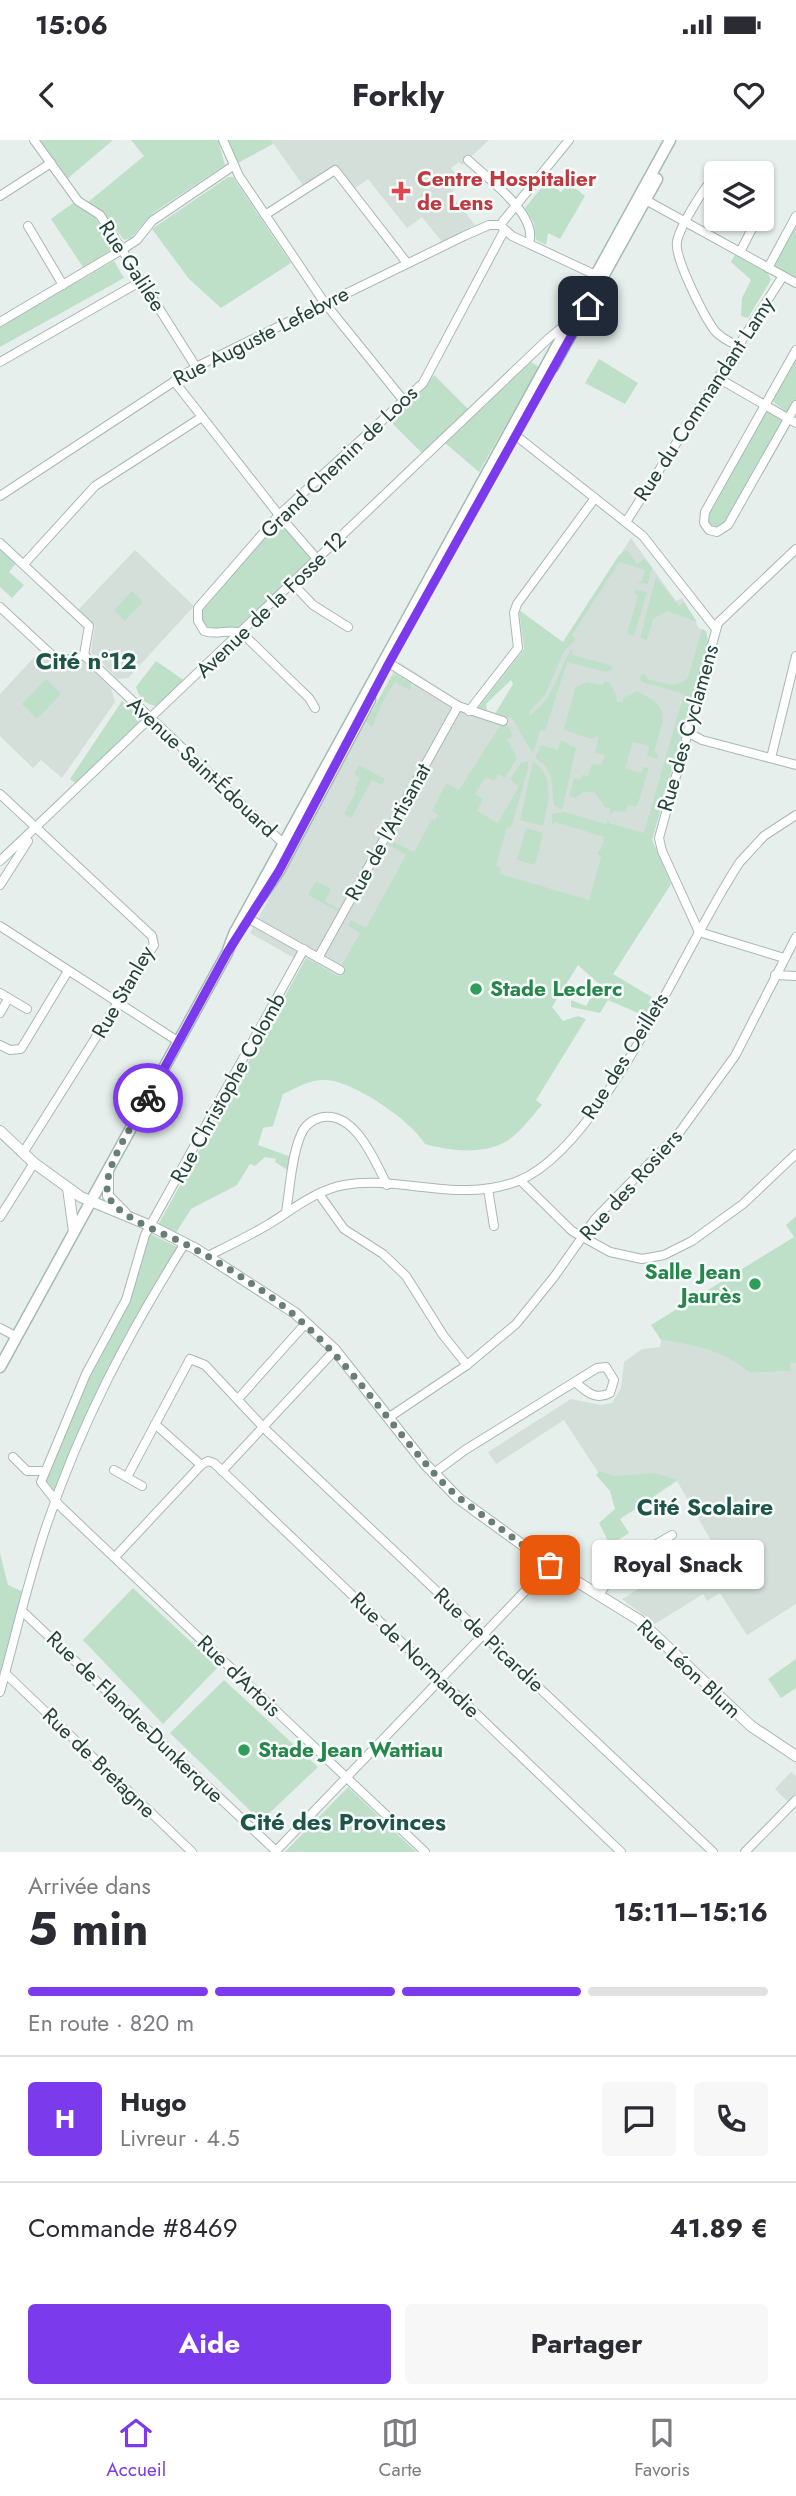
<!DOCTYPE html>
<html lang="fr">
<meta charset="utf-8">
<style>
body{margin:0;font-family:Jost,sans-serif;background:#f7f7f7;color:#2b2b33;height:100vh;display:flex;flex-direction:column;font-size:26px;white-space:nowrap}
*{box-sizing:border-box;margin:0}
p{font-size:23px;color:#7c7c81}
.icon{flex:none;width:38px;height:38px;fill:none;stroke:currentColor;stroke-width:2;stroke-linecap:round;stroke-linejoin:round}
.map{position:relative;height:1712px;overflow:hidden}
.details{display:flex;flex-direction:column;background:#fff;flex:1}
.details>*{flex:none}
.controls{position:absolute;left:704px;top:21px;display:grid;gap:14px}
.controls a{display:grid;place-items:center;width:70px;height:70px;border-radius:7px;background:#fff;box-shadow:0 2px 5px #0004;font-size:35px}
.pin{position:absolute;display:grid;place-items:center;width:60px;height:60px;color:#fff;margin:-30px;border-radius:14px;box-shadow:0 4px 10px #0006}
.courier{position:absolute;display:grid;place-items:center;width:70px;height:70px;margin:-35px;border:5px solid #7c3aed;border-radius:50%;background:#fff;color:#222;box-shadow:0 2px 9px #0007}
.bubble{position:absolute;height:49px;border-radius:7px;background:#fff;box-shadow:0 2px 5px #0004;font-size:23px;font-weight:700;line-height:49px;text-align:center}
.summary em{font-style:normal;font-weight:700}
.summary div{display:flex;flex-direction:column-reverse}
.summary{display:flex;align-items:center;justify-content:space-between;height:119px;padding:0 28px}
h1{font-size:46px;font-weight:700;line-height:52px}
.bar{display:grid;grid-template-columns:repeat(4,1fr);gap:10px 7px;align-content:center;height:84px;padding:0 28px}
.bar i{height:9px;border-radius:5px;background:#e1e1e2}
.bar .on{background:#7c3aed}
.bar p{grid-column:span 4}
.line{display:flex;align-items:center;gap:18px;padding:0 28px;border-top:2px solid #e1e1e2}
.line div{flex:1}
.round{display:grid;place-items:center;flex:none;width:74px;height:74px;border-radius:7px;background:#f7f7f7}
.cta{display:flex;gap:14px;margin-top:auto;padding:14px 28px}
.cta a{flex:1;height:80px;border-radius:7px;background:#7c3aed;color:#fff;font-size:28px;font-weight:700;line-height:80px;text-align:center}
.cta a+a{background:#f7f7f7;color:#2b2b33}
.status{display:flex;justify-content:space-between;align-items:center;height:49px;padding:0 35px;background:#fff;direction:ltr}
.status svg{height:19px;fill:currentColor}
header{display:flex;justify-content:space-between;align-items:center;height:91px;padding:0 28px;background:#fff;font-size:32px;font-weight:700}
.tab-bar{display:flex;justify-content:space-around;align-items:center;height:98px;border-top:2px solid #e1e1e2;background:#fff;font-size:19px;color:#7c7c81}
.tab-bar a{display:grid;justify-items:center;gap:4px}
.tab-bar .on{color:#7c3aed}
.map>svg:first-child{display:block}
.built{fill:#d4dfda}
.green{fill:#bfe0c8}
.lines{fill:none;stroke-linecap:round;stroke-linejoin:round}
.minor-casing{stroke:#a8b8b2;stroke-width:10}
.tertiary-casing{stroke:#a8b8b2;stroke-width:12}
.secondary-casing{stroke:#a4bbb3;stroke-width:13}
.minor{stroke:#fff;stroke-width:8}
.tertiary{stroke:#fff;stroke-width:10}
.secondary{stroke:#fff;stroke-width:10}
.done{stroke:#687f78;stroke-width:7;stroke-dasharray:0 12.6}
.route{stroke:#7c3aed;stroke-width:9}
.health-dot{fill:#e0444e;stroke:#f7fbf9;stroke-width:2.5}
.leisure-dot{fill:#2e9e5b;stroke:#f7fbf9;stroke-width:2.5}
.labels{text-anchor:middle;dominant-baseline:central;stroke-width:5;stroke-linejoin:round;paint-order:stroke}
.health-label{font-size:21px;font-weight:bold;fill:#be3a42;stroke:#f7fbf9;text-anchor:start}
.street-label{font-size:21px;fill:#24423a;stroke:#f7fbf9}
.leisure-label{font-size:21px;font-weight:bold;fill:#27864d;stroke:#f7fbf9;text-anchor:start}
.neighbourhood-label{font-size:23px;font-weight:bold;fill:#1f5548;stroke:#f7fbf9}
.quarter-label{font-size:24px;font-weight:bold;fill:#1f5548;stroke:#f7fbf9}
</style>
<div class="status"><b>15:06</b><svg viewBox="0 0 49 12"><path d="M0 12V9h3v3zM5 12V6h3v6zM10 12V3h3v9zM15 12V0h3v12zM26 1h20v11H26zM47 4h2v5h-2z"/></svg></div>
<header><svg class="icon" aria-label="back" viewBox="0 0 24 24"><path d="M15 5l-7 7 7 7"/></svg>Forkly<svg class="icon" aria-label="heart" viewBox="0 0 24 24"><path d="M12 20l-8-8c-3-5 5-10 8-4 3-6 11-1 8 4z"/></svg></header>
<div class="map">
<svg width="796" height="1712" viewBox="0 0 796 1712">
<rect width="100%" height="100%" fill="#e6efeb"/>
<!-- built -->
<g class="built">
<path d="M271 0H489L462 25 459 22 451 28 463 42 450 53 475 85 442 102 422 77 407 88 368 39 354 49 335 27 304 47Z"/>
<path d="M631 398 676 461 682 458 699 488 706 491 708 502 652 700 671 744 611 837 407 733 339 838 305 818 303 823 250 793 399 522 465 564 495 574 563 502Z"/>
<path d="M135 410 194 466 128 538 118 539 91 512 95 485 78 470Z"/>
<path d="M40 511 56 526 82 521 111 548 115 562 62 638 41 620 33 628 0 596V554Z"/>
<path d="M661 1200 706 1207 729 1216 750 1233 790 1231V1223H796V1464L747 1495 720 1453 707 1461 703 1454 655 1484 622 1459 713 1404 677 1341 630 1373 603 1340 564 1280 496 1324 488 1312 571 1259 601 1265 612 1263 621 1248 624 1222 642 1209 660 1207Z"/>
<path d="M791 1632 796 1636V1654L788 1662 775 1649Z"/>
</g>
<!-- green -->
<g class="green">
<path d="M39 0H113L67 39Z"/>
<path d="M131 0H218L225 25 153 73 131 98 124 100 103 72 87 63 144 16Z"/>
<path d="M228 0H271L273 4 236 24Z"/>
<path d="M228 37H233L291 123 221 168 189 139 152 89Z"/>
<path d="M546 42 561 52 569 43 585 56 560 99 548 93 546 105 536 100 534 83 525 68Z"/>
<path d="M73 63 94 76 116 107 83 127 51 79Z"/>
<path d="M796 82V139L773 126Z"/>
<path d="M735 115 768 133 771 140 748 178 741 176 742 158 751 140 731 122Z"/>
<path d="M114 121 124 138 0 207V186Z"/>
<path d="M796 216V259L789 271H785L771 260Z"/>
<path d="M599 219 638 243 625 264 585 243Z"/>
<path d="M531 222 539 227 479 332 445 303Z"/>
<path d="M434 235 468 269 423 314 389 280 416 258Z"/>
<path d="M769 271 782 279 783 283 726 385 716 389 709 385 707 375 764 274Z"/>
<path d="M279 375 318 420 238 491 210 494 201 482 200 468Z"/>
<path d="M0 406 17 422 9 432 24 445 12 458 0 447Z"/>
<path d="M627 410 637 424 644 419 652 427 648 444 636 443 642 441 645 430 619 422 572 495 576 499 564 511 545 555 529 572 531 575 548 558 570 511 573 509 572 515 610 525 613 529 606 532 567 522 545 591 540 590 534 612 531 611 512 578 495 574 513 544 511 540 486 564 487 570 478 568 524 509 519 470 563 502 619 415Z"/>
<path d="M656 437 679 466 684 462 697 482 667 471 653 479 647 500 640 498Z"/>
<path d="M635 450 647 452 634 496 627 494 638 455 634 453Z"/>
<path d="M132 451 143 462 125 481 114 470Z"/>
<path d="M702 489 706 491 708 502 652 700 671 744 613 834 655 859 645 876 608 860 600 873 571 867V860L586 866 599 844 578 825 552 867 563 881 578 876 586 879 536 960 542 965C532 976 520 993 507 1001 484 1015 449 1011 425 1004 412 981 351 939 324 940 309 940 296 948 283 954L273 986 263 988 258 1005 291 1017 289 1031 275 1022 276 1019 265 1017 255 1026 250 1024 237 1045 191 1069 176 1093 158 1085 306 818 339 837 345 828 342 825 360 793 348 785 352 780 366 788 406 715 388 705 391 700 414 712 432 679 435 680 438 675 432 671 446 643 459 650 501 584 509 587 513 597 507 599 517 618 505 638 498 634 494 641 486 637 475 654 483 659 477 671 498 683 519 646 512 642 511 638 521 623 528 621V629L511 688 507 687 496 726 501 728 500 734 589 760 601 717 597 713 601 709 604 697 555 682 552 686V674L564 672 606 684 608 679 609 683 644 693 684 554 642 542 639 537 644 533 648 539C664 543 676 549 688 538Z"/>
<path d="M156 521 185 541 157 566C146 565 139 558 136 547Z"/>
<path d="M397 535 411 543V548L409 550 395 542 383 561 372 587 366 582 392 536Z"/>
<path d="M46 539 61 554 37 579 22 564Z"/>
<path d="M604 541 610 543 617 557 616 561 623 563V558L637 551 655 561 662 570 663 580 654 612 658 614 657 619 647 616 649 606 633 602 625 628 641 633 644 627 649 628 638 663 636 667 628 665 626 672 613 671 611 675 610 668 605 667 595 652H583L575 658 569 656 574 638 580 640 582 635 588 636 592 624 601 625 605 615 595 613 599 596 591 599 564 590 575 548 587 542 603 545Z"/>
<path d="M122 561 141 578V582L77 644 70 639Z"/>
<path d="M561 600 576 608 562 670 554 665 551 636 545 625 535 618 541 605 558 610Z"/>
<path d="M533 622C556 636 548 665 543 686L520 680Z"/>
<path d="M359 625 385 639 382 645 372 640 351 678 344 674 356 652 354 650 360 638 354 634Z"/>
<path d="M526 688 543 693 535 725 517 720Z"/>
<path d="M316 741 331 749 325 761 339 769 337 771 308 755Z"/>
<path d="M796 1076V1223H790V1231L750 1233C720 1209 699 1206 661 1200L651 1185 794 1097 786 1085Z"/>
<path d="M147 1092 181 1109 130 1191 58 1355 45 1349V1326L126 1160Z"/>
<path d="M600 1331 614 1336 656 1333 677 1340 620 1379 629 1393 610 1405 599 1383 615 1369 610 1351 596 1335Z"/>
<path d="M0 1413 8 1445 24 1452 0 1539Z"/>
<path d="M133 1448 218 1527 163 1584 83 1500Z"/>
<path d="M796 1519V1548L781 1558 768 1539Z"/>
<path d="M224 1540 318 1627 261 1681 170 1593Z"/>
<path d="M348 1647 416 1712H285Z"/>
</g>
<g class="lines">
<defs>
<g id="minor">
<path d="M34 0 78 61 100 75 196 227"/>
<path d="M223 0 239 36 324 162 404 261"/>
<path d="M468 20C487 38 539 75 529 103"/>
<path d="M723 33H743"/>
<path d="M716 36C705 45 679 88 677 102 674 118 705 178 715 191 721 198 730 202 738 206"/>
<path d="M761 55V69"/>
<path d="M0 56 51 23"/>
<path d="M642 58 796 143"/>
<path d="M265 75 335 30 407 123"/>
<path d="M500 85 569 0"/>
<path d="M28 86 63 145"/>
<path d="M501 86 512 96 600 137"/>
<path d="M740 112 757 79"/>
<path d="M768 128 796 76"/>
<path d="M0 182 123 109 137 100 152 81 233 26"/>
<path d="M796 210 705 372 704 383 709 390 717 392 728 385 796 265"/>
<path d="M0 222 143 140"/>
<path d="M718 238 796 283"/>
<path d="M174 241 279 375 318 420"/>
<path d="M510 291 643 396 716 489"/>
<path d="M0 356 196 227 464 96 489 85H500"/>
<path d="M626 382 783 136"/>
<path d="M0 403 89 486 84 515"/>
<path d="M24 424 95 346 202 277"/>
<path d="M293 444 313 465 348 487"/>
<path d="M0 467 56 519 62 521 84 515"/>
<path d="M84 515 285 705"/>
<path d="M384 520 458 566 503 581"/>
<path d="M315 568 309 558 242 493C229 488 216 496 204 491L198 481V468L279 375 423 243 504 91"/>
<path d="M469 571 518 508 514 473 517 464 595 358"/>
<path d="M687 592 702 600 796 625"/>
<path d="M771 618 796 516"/>
<path d="M0 654 152 796 154 805 23 1013"/>
<path d="M0 721 549 198 560 189 569 188"/>
<path d="M0 745 28 701"/>
<path d="M244 776 340 830"/>
<path d="M0 786 179 902"/>
<path d="M304 809 145 1095 126 1160 86 1234 41 1342 59 1365 425 1712"/>
<path d="M318 818 458 566"/>
<path d="M784 818 699 792 662 711 659 698 718 483 796 409"/>
<path d="M775 835 796 836"/>
<path d="M0 853 27 869"/>
<path d="M0 873 8 859"/>
<path d="M0 905 10 910 21 909 68 831"/>
<path d="M520 1040 572 1091 610 1112 642 1119 664 1115 692 1101 743 1064 796 1014"/>
<path d="M488 1049 494 1086"/>
<path d="M319 1054 344 1089 383 1114 406 1136 443 1195 467 1225"/>
<path d="M286 1072C290 1049 291 1019 300 997 303 988 310 981 319 978 354 968 375 1021 387 1045"/>
<path d="M0 1077 34 1023"/>
<path d="M208 1116C228 1106 249 1096 269 1084 292 1070 316 1050 344 1045 401 1035 458 1064 518 1041 604 1007 686 801 740 722L764 696 796 675"/>
<path d="M0 1188 17 1197"/>
<path d="M238 1259 306 1183"/>
<path d="M388 1278 467 1225 516 1184 554 1137 595 1079 679 993 735 916 796 797"/>
<path d="M155 1284 201 1325"/>
<path d="M13 1317 27 1331H44"/>
<path d="M114 1330 142 1346"/>
<path d="M222 1331 335 1210"/>
<path d="M434 1333 465 1310 597 1228 606 1227 614 1240 610 1253C595 1261 586 1251 575 1242"/>
<path d="M127 1337 190 1219 205 1225 265 1289 713 1712"/>
<path d="M115 1417 201 1325 208 1321 214 1323 621 1712"/>
<path d="M599 1455 618 1426 672 1395"/>
<path d="M22 1471 277 1712"/>
<path d="M5 1533 192 1712"/>
<path d="M0 1552C15 1497 28 1441 46 1387 81 1283 127 1196 185 1103"/>
<path d="M275 1712 550 1425"/>
<path d="M745 1712 796 1660"/>
</g>
<g id="tertiary">
<path d="M0 991 34 1023 81 1057 151 1086 196 1109 295 1173 335 1210 425 1324 458 1358 550 1425 639 1480 751 1586 796 1616"/>
<path d="M108 1033V1056L125 1073"/>
<path d="M68 1048 74 1092"/>
</g>
<g id="secondary">
<path d="M553 227 657 39"/>
<path d="M261 757 279 731 370 560"/>
<path d="M0 1227 227 813 234 794 670 0"/>
</g>
</defs>
<!-- minor casing -->
<use href="#minor" class="minor-casing"/>
<!-- tertiary casing -->
<use href="#tertiary" class="tertiary-casing"/>
<!-- secondary casing -->
<use href="#secondary" class="secondary-casing"/>
<!-- minor -->
<use href="#minor" class="minor"/>
<!-- tertiary -->
<use href="#tertiary" class="tertiary"/>
<!-- secondary -->
<use href="#secondary" class="secondary"/>
</g>
<g class="lines">
<!-- done -->
<path class="done" d="M148 958C136 980 96 1036 110 1059 121 1079 167 1094 187 1105 210 1117 233 1131 255 1146 335 1197 379 1273 441 1341L458 1357 550 1425"/>
<!-- route -->
<path class="route" d="M148 958 227 813 279 731 389 523 588 166"/>
</g>
<!-- markers -->
<path class="health-dot" d="M397.5 40.5h7v7h7v7h-7v7h-7v-7h-7v-7h7z"/>
<g class="leisure-dot">
<circle cx="476" cy="849" r="7"/>
<circle cx="755" cy="1144" r="7"/>
<circle cx="244" cy="1610" r="7"/>
</g>
<g class="labels">
<!-- health labels -->
<g class="health-label">
<text x="417" y="39">Centre Hospitalier<tspan x="417" dy="24">de Lens</tspan></text>
</g>
<!-- street labels -->
<g class="street-label">
<text transform="translate(132 126) rotate(57)">Rue Galilée</text>
<text transform="translate(261 196) rotate(-27)">Rue Auguste Lefebvre</text>
<text transform="translate(704 259) rotate(-57)">Rue du Commandant Lamy</text>
<text transform="translate(339 322) rotate(-44)">Grand Chemin de Loos</text>
<text transform="translate(271 465) rotate(-44)">Avenue de la Fosse 12</text>
<text transform="translate(688 588) rotate(-74)">Rue des Cyclamens</text>
<text transform="translate(202 627) rotate(43)">Avenue Saint-Édouard</text>
<text transform="translate(388 692) rotate(-61)">Rue de l'Artisanat</text>
<text transform="translate(123 852) rotate(-60)">Rue Stanley</text>
<text transform="translate(625 916) rotate(-58)">Rue des Oeillets</text>
<text transform="translate(228 948) rotate(-61)">Rue Christophe Colomb</text>
<text transform="translate(631 1045) rotate(-48)">Rue des Rosiers</text>
<text transform="translate(489 1500) rotate(43)">Rue de Picardie</text>
<text transform="translate(415 1515) rotate(44)">Rue de Normandie</text>
<text transform="translate(689 1529) rotate(43)">Rue Léon Blum</text>
<text transform="translate(239 1536) rotate(44)">Rue d'Artois</text>
<text transform="translate(135 1577) rotate(44)">Rue de Flandre-Dunkerque</text>
<text transform="translate(99 1623) rotate(44)">Rue de Bretagne</text>
</g>
<!-- leisure labels -->
<g class="leisure-label">
<text x="490" y="849">Stade Leclerc</text>
<text x="741" y="1132" text-anchor="end">Salle Jean<tspan x="741" dy="24">Jaurès</tspan></text>
<text x="258" y="1610">Stade Jean Wattiau</text>
</g>
<!-- neighbourhood labels -->
<g class="neighbourhood-label">
<text x="705" y="1367">Cité Scolaire</text>
</g>
<!-- quarter labels -->
<g class="quarter-label">
<text x="86" y="520">Cité n°12</text>
<text x="343" y="1681">Cité des Provinces</text>
</g>
</g>
</svg>
<div class="controls">
<a><svg class="icon" aria-label="layers" viewBox="0 0 24 24"><path d="M12 4l9 5-9 5-9-5zM3 14l9 5 9-5"/></svg></a>
</div>
<div class="pin" style="left:550px;top:1425px;background:#ea580c"><svg class="icon" aria-label="bag" viewBox="0 0 24 24"><path d="M5 8h14l-1 12H6zM9 8a3 3 0 0 1 6 0"/></svg></div>
<div class="pin" style="left:588px;top:166px;background:#1f2937"><svg class="icon" aria-label="home" viewBox="0 0 24 24"><path d="M3 11l9-7 9 7M6 9v11h12V9"/></svg></div>
<div class="courier" style="left:148px;top:958px"><svg class="icon" aria-label="bike" viewBox="0 0 24 24"><circle cx="6" cy="16" r="4"/><circle cx="18" cy="16" r="4"/><path d="M6 16l4-8h5l3 8M10 8l3 8H6M13 5h3"/></svg></div>
<div class="bubble" style="left:592px;top:1400px;width:172px">Royal Snack</div>
</div>
<section class="details">
<div class="summary"><div><h1>5 min</h1><p>Arrivée dans</p></div><em>15:11–15:16</em></div>
<div class="bar"><i class="on"></i><i class="on"></i><i class="on"></i><i></i><p>En route · 820 m</p></div>
<div class="line" style="height:126px"><b class="round" style="background:#7c3aed;color:#fff">H</b><div><b>Hugo</b><p>Livreur · 4.5</p></div><a class="round"><svg class="icon" aria-label="chat" viewBox="0 0 24 24"><path d="M4 5h16v11H9l-5 4z"/></svg></a><a class="round"><svg class="icon" aria-label="phone" viewBox="0 0 24 24"><path d="M5 4h4l2 5-3 2q2 4 5 5l2-3 5 2v4C11 20 4 13 5 4z"/></svg></a></div>
<div class="line" style="height:91px"><div>Commande #8469</div><b>41.89 €</b></div>
<div class="cta"><a>Aide</a><a>Partager</a></div>
</section>
<nav class="tab-bar">
<a class="on"><svg class="icon" aria-label="home" viewBox="0 0 24 24"><path d="M3 11l9-7 9 7M6 9v11h12V9"/></svg>Accueil</a>
<a><svg class="icon" aria-label="map" viewBox="0 0 24 24"><path d="M3 6l6-2 6 2 6-2v14l-6 2-6-2-6 2zM9 4v14M15 6v14"/></svg>Carte</a>
<a><svg class="icon" aria-label="saved" viewBox="0 0 24 24"><path d="M7 4h10v16l-5-4-5 4z"/></svg>Favoris</a>
</nav>
